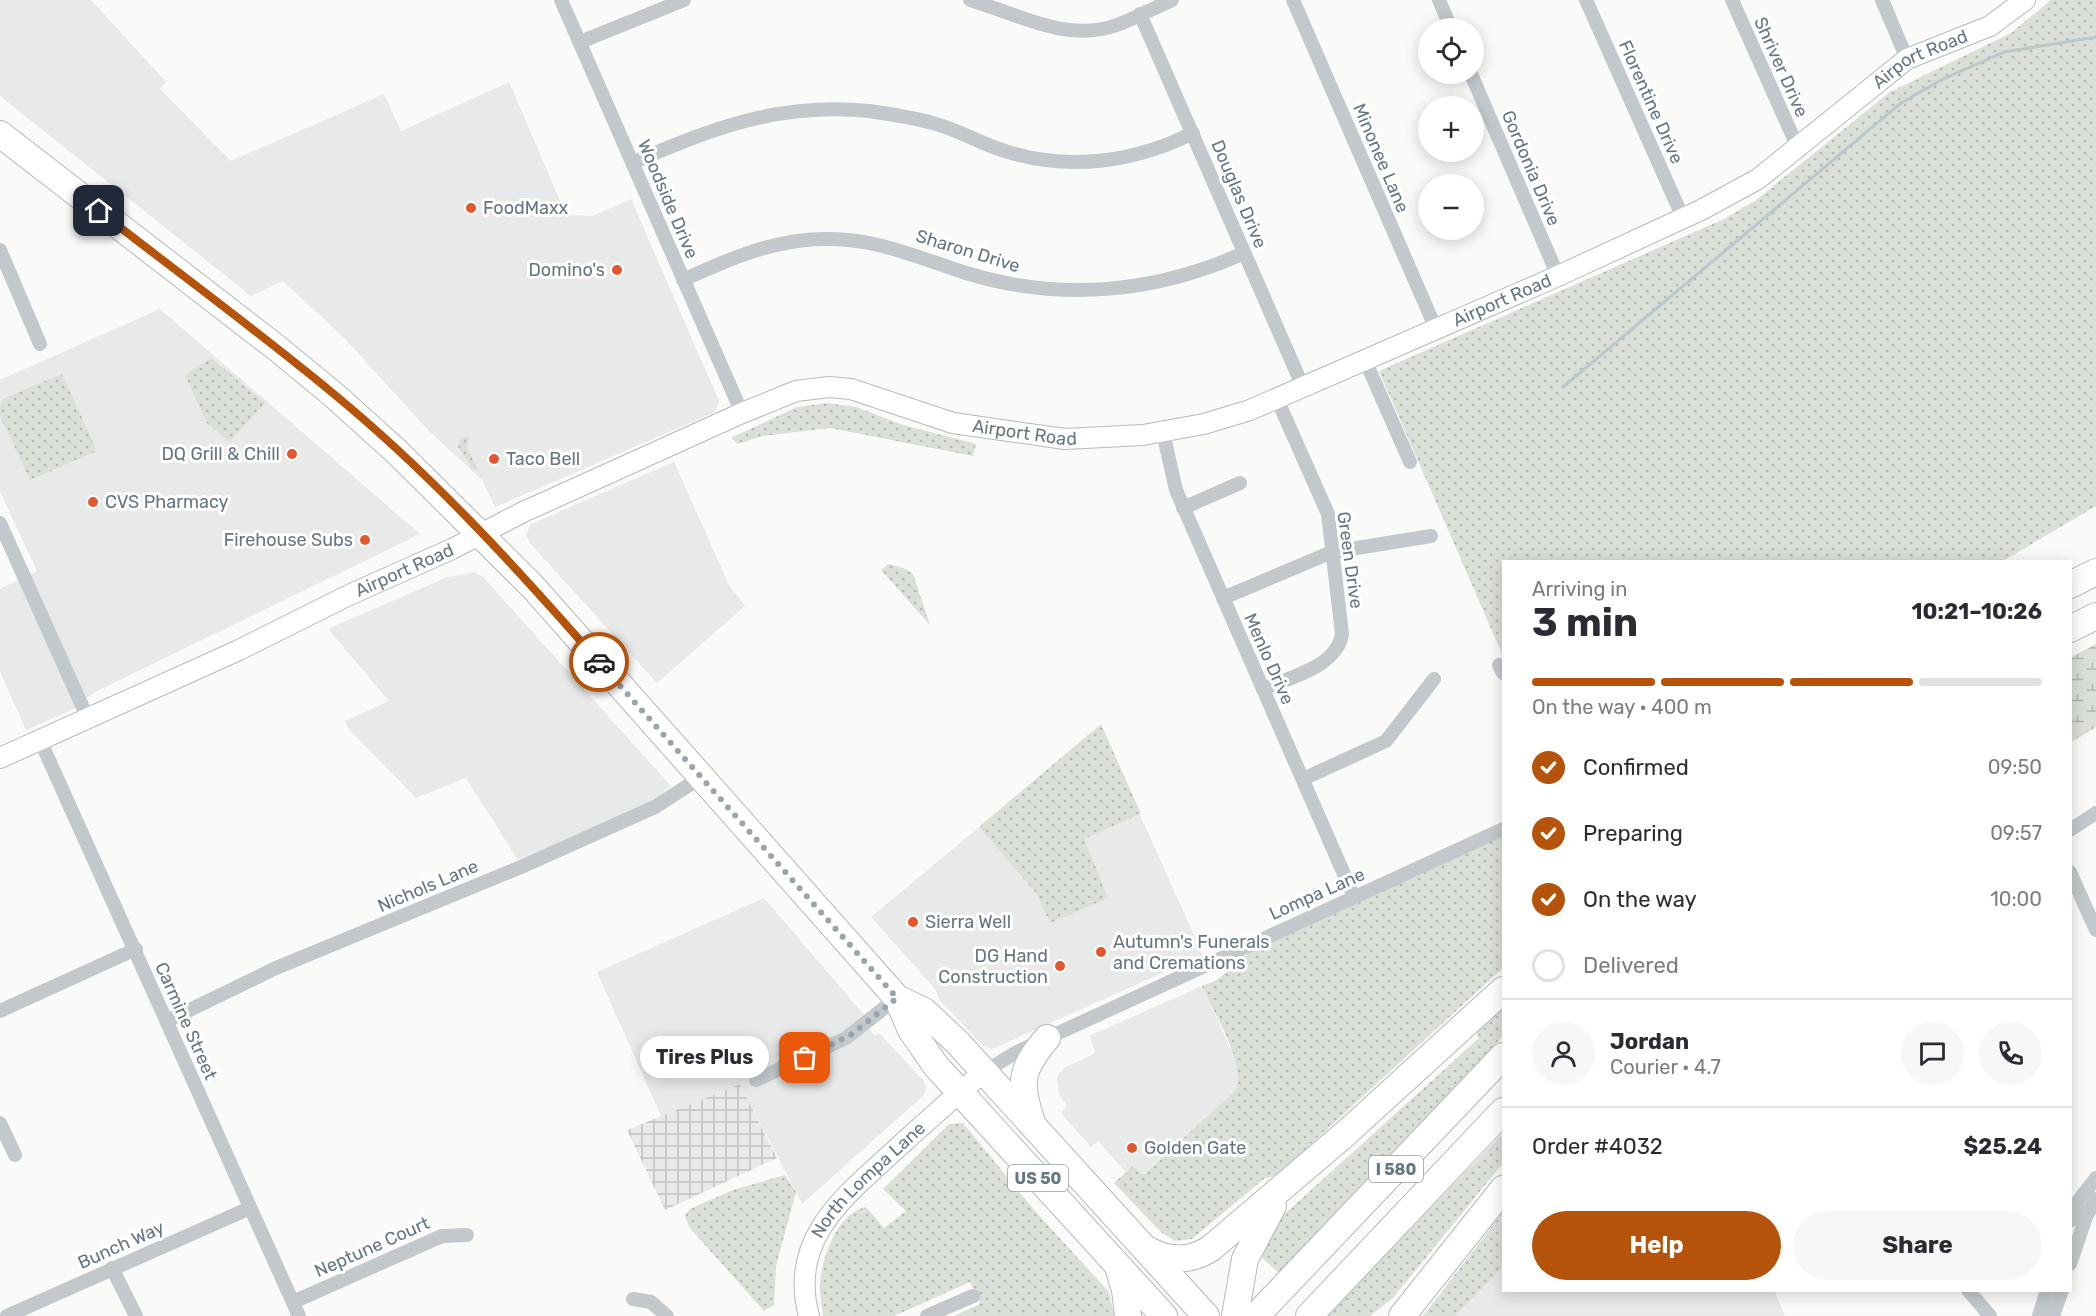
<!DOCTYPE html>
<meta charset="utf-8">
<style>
body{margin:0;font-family:Rubik,sans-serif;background:#f7f7f7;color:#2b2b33;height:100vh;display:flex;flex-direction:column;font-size:22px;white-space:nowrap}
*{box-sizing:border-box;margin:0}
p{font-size:20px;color:#7c7c81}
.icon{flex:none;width:33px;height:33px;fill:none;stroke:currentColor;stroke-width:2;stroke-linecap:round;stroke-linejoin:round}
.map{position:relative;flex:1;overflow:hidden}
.sheet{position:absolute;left:1502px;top:560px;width:570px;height:732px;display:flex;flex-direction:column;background:#fff;border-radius:0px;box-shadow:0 3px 15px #0003}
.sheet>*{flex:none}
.buttons{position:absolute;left:1418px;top:18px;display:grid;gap:12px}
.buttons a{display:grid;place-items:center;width:66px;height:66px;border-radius:50%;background:#fff;box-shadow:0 3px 15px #0003;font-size:30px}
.pin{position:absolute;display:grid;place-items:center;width:51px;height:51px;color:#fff;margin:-26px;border-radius:12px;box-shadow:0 3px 9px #0006}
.courier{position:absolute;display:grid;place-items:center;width:60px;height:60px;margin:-30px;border:4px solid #b45309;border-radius:50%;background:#fff;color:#222;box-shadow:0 2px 8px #0007}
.bubble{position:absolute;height:42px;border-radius:21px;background:#fff;box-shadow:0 3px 15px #0003;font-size:20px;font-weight:700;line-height:42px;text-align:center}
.head em{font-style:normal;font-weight:700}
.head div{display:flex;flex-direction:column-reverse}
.head{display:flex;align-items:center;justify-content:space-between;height:102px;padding:0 30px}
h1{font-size:39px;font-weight:700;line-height:45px}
.bar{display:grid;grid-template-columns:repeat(4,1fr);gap:9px 6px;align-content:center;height:72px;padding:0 30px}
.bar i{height:8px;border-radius:4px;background:#e1e1e2}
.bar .current{background:#b45309}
.bar p{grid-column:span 4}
.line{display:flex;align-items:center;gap:15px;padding:0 30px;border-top:2px solid #e1e1e2}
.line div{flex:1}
.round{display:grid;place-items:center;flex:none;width:63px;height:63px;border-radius:32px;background:#f7f7f7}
ol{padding:0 30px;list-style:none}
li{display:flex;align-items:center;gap:18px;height:66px}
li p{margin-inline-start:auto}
li .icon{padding:6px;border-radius:50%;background:#b45309;color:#fff;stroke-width:4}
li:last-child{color:#7c7c81}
li i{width:33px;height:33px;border:3px solid #e1e1e2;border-radius:50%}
.button{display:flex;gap:12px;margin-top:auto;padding:12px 30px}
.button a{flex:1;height:69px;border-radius:36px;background:#b45309;color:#fff;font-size:24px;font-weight:700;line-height:69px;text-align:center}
.button a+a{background:#f7f7f7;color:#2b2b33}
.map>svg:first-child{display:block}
.built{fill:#e8e9e9}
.industrial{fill:url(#industrial-grid)}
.green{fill:url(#green-dots)}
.wetland{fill:url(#wetland-marsh)}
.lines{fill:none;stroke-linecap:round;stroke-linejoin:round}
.stream{stroke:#bbc7cb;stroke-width:3}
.secondary-casing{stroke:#b3babf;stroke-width:22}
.highway-casing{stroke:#b4b9bd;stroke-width:28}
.street{stroke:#c3c8cc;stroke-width:14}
.secondary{stroke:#fff;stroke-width:20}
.highway{stroke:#fff;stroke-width:26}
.done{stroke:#99a4ac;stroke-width:6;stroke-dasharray:0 10.8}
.route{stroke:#b45309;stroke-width:8}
.poi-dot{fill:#e4572e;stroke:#fff;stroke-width:2}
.labels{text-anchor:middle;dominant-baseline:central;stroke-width:6;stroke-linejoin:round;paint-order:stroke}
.shield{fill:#fff;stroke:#939fa8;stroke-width:1.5}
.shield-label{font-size:16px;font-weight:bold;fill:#657683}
.street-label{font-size:18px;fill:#657683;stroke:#fff}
.poi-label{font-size:18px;fill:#657683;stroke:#fff;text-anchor:start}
</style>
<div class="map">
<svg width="2096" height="1316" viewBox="0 0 2096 1316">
<defs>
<pattern id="industrial-grid" width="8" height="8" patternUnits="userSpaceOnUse" patternTransform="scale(1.5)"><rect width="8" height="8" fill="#e8e9e9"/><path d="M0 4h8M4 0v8" fill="none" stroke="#c0c1c2"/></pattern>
<pattern id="green-dots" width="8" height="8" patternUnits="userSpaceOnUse" patternTransform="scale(1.5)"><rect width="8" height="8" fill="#dadfd7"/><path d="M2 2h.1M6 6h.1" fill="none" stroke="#b4b9b4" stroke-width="1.8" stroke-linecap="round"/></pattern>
<pattern id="wetland-marsh" width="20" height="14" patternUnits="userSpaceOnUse" patternTransform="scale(1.5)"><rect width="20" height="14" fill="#dadfd7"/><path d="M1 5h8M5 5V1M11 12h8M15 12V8" fill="none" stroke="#b4b9b4"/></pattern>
</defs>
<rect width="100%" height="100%" fill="#fafaf8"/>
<!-- built -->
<g class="built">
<path d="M0 0H91L166 82 160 89 231 161 384 94 401 131 509 82 566 215 593 216 631 199 719 401 717 408 713 413 495 507 482 480 429 431 346 340 283 281 251 296 0 96Z"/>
<path d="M160 309 420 534 93 693 72 710 26 730 0 672V589L37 571 0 492V380Z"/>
<path d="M674 462 729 585 745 606 657 683 529 542 526 534 531 524Z"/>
<path d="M474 572 483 577 671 786 652 802 518 860 466 778 416 798 348 728 345 721 389 701 328 629 445 578Z"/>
<path d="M1140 815 1203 955 992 1049 982 1045 938 998 936 990 871 917 979 827 1036 893 1050 923 1084 839Z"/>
<path d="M764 898 865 1016 862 1019 874 1035 880 1034 924 1081 926 1089 924 1095 802 1204 740 1084 661 1116 597 972Z"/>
<path d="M1202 986 1238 1065 1240 1082 1236 1090 1142 1175 1133 1166 1126 1172 1098 1141 1091 1147 1061 1113 1067 1106 1059 1094 1057 1077 1064 1068 1092 1055 1095 1051 1089 1036Z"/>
<path d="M1503 1267V1290H1774L1785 1316H1455Z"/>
</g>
<!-- industrial -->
<path class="industrial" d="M740 1084 777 1158 665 1210 627 1130Z"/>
<!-- green -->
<g class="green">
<path d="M2051 0H2096V506L2003 561H1503V656L1379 371 1724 219 1756 200 1890 92 2011 33Z"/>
<path d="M211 358 265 403 229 442 207 423 185 375Z"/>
<path d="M62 374 97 451 30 480 0 416V405L5 398Z"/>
<path d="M827 403 856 407 903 425 976 444 973 456 830 428 763 436 738 444 731 438 797 407Z"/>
<path d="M469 437 467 448 479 472 472 468 458 447 461 438Z"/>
<path d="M889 564 906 569 913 574 930 625 881 570Z"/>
<path d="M1101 724 1141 814 1084 839 1108 898 1050 923 1036 893 979 827Z"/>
<path d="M1503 835V968L1276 1176 1265 1178 1192 1239 1175 1241 1162 1233 1114 1183 1133 1166 1143 1175 1236 1090C1247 1066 1213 1011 1202 986L1217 980 1259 945Z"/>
<path d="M1503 1004V1036L1279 1273 1259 1255 1278 1220 1479 1038 1476 1029Z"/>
<path d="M963 1123 1034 1210 1109 1292 1114 1316H954L980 1304 970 1282 894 1316H823C822 1305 819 1294 820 1283 822 1257 838 1212 866 1207L884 1228 906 1211 883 1189 949 1124Z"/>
<path d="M1503 1133V1163L1393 1298 1370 1316H1326Z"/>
<path d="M785 1175 796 1192 776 1266 774 1305 764 1311 689 1227 685 1215 690 1209 733 1190Z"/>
<path d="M1503 1212V1267L1455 1316H1423Z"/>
</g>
<!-- wetland -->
<path class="wetland" d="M2096 644V727L2070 743V658Z"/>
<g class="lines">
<!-- stream -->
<path class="stream" d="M1563 387 1901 103 1941 80 2004 52 2096 37"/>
<defs>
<g id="secondary">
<path id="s1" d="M0 758 239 650 349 595 452 549 521 513 742 413 796 391 829 387 851 389 953 423 1065 439 1143 435 1204 424 1250 410 1558 276 1701 210 1758 179 1907 59 1990 26 2025 0"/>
<path id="s2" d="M809 1316C788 1239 844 1197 894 1151 924 1124 953 1097 984 1072"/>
</g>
<g id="highway">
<path d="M0 134 278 349 335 396 397 452 533 587 897 998 911 1030 936 1066 1164 1316"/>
<path d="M2070 585 2096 572"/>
<path d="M2070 629 2096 616"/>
<path d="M897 998 924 1011 958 1043 1206 1316"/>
<path d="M1031 1119C1018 1081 1022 1068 1047 1038"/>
<path d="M1148 1250C1169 1261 1189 1262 1210 1249L1345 1134 1503 990"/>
<path d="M1119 1270 1125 1290 1128 1316"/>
<path d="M1235 1316 1245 1259 1273 1206"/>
<path d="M1256 1316 1503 1056"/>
<path d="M1309 1316 1503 1111"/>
<path d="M1402 1316 1503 1189"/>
</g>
</defs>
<!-- secondary casing -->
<use href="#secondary" class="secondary-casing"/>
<!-- highway casing -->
<use href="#highway" class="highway-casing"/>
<!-- street -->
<g class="street">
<path d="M561 0 742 413"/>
<path d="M970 0C1018 14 1066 43 1117 25 1136 18 1154 8 1172 0"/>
<path d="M1293 0 1436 329"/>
<path d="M1439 0 1451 28"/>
<path d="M1586 0 1683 218"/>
<path d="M1732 0 1798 148"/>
<path d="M1882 0 1907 59"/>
<path d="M1140 14 1303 387"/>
<path d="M580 42 684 0"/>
<path d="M1471 74 1558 276"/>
<path d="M632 163C713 128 779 102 869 111 891 114 915 118 936 124 961 131 983 145 1008 152 1071 171 1135 162 1193 133"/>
<path d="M0 250 40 344"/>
<path d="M683 280C729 259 774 239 826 239 876 238 919 258 966 273 1060 302 1155 293 1244 253"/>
<path d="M1365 360 1410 462"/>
<path d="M1163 432 1176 490 1354 897"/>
<path d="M1183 508 1240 483"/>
<path d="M0 523 88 719"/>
<path d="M1223 598 1332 552 1431 536"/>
<path d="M1499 665 1503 673"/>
<path d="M1263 689C1290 677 1337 667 1342 634L1328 514 1277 399"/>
<path d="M40 740 299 1316"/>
<path d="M1303 779 1386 741 1434 679"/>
<path d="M2070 830 2096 813"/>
<path d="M2070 872 2096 930"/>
<path d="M0 1011 136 949"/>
<path d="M167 1021 276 968 521 867 655 807 700 778"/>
<path d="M984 1072 1017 1052 1503 829"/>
<path d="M756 1080 846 1038 897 998"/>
<path d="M0 1123 15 1155"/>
<path d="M2070 1221 2079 1200 2096 1178"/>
<path d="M2070 1264 2086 1217 2096 1199"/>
<path d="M112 1268 136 1316"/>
<path d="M1968 1290 1990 1316"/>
<path d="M633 1299 651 1302 667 1316"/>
<path d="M293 1302 442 1236 467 1235"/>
<path d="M7 1316 250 1208"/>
<path d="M927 1316 973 1296"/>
<path d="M2039 1316 2047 1290"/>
<path d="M2053 1316 2062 1290"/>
</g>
<!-- secondary -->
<use href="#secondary" class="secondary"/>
<!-- highway -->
<use href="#highway" class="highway"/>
</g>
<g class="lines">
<!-- done -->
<path class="done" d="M599 662 897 998 852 1034 805 1058"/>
<!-- route -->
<path class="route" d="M99 211C177 272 258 331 335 395 431 474 517 568 599 662"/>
</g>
<!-- markers -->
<g class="poi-dot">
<circle cx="471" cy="208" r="6"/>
<circle cx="617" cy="270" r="6"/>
<circle cx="292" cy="454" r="6"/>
<circle cx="494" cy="459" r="6"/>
<circle cx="93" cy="502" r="6"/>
<circle cx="365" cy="540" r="6"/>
<circle cx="913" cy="922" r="6"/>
<circle cx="1101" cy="952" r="6"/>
<circle cx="1060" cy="966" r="6"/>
<circle cx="1132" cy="1148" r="6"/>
</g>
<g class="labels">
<!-- shield labels -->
<g class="shield">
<rect x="1369" y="1156" width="54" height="26" rx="4.5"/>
<rect x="1008" y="1165" width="60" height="26" rx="4.5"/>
</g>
<g class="shield-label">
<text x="1396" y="1169">I 580</text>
<text x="1038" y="1178">US 50</text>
</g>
<!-- street labels -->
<g class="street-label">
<text stroke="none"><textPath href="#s1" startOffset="2102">Airport Road</textPath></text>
<text transform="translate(1781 67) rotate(66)">Shriver Drive</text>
<text transform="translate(1651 102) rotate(66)">Florentine Drive</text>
<text transform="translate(1381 158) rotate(67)">Minonee Lane</text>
<text transform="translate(1531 168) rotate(67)">Gordonia Drive</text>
<text transform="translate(1239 194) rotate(67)">Douglas Drive</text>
<text transform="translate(668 199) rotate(67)">Woodside Drive</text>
<text transform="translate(968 251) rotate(17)">Sharon Drive</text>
<text stroke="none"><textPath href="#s1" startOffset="1616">Airport Road</textPath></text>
<text stroke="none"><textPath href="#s1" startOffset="1112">Airport Road</textPath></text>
<text transform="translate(1350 560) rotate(82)">Green Drive</text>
<text stroke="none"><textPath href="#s1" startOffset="446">Airport Road</textPath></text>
<text transform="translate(1269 659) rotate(66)">Menlo Drive</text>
<text transform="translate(428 886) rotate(-23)">Nichols Lane</text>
<text transform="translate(1317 894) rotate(-24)">Lompa Lane</text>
<text transform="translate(186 1021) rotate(66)">Carmine Street</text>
<text stroke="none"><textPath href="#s2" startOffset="159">North Lompa Lane</textPath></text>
<text transform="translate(121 1245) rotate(-24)">Bunch Way</text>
<text transform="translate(372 1247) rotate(-24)">Neptune Court</text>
</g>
<!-- poi labels -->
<g class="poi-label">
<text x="483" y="208">FoodMaxx</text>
<text x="605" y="270" text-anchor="end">Domino's</text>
<text x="280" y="454" text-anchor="end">DQ Grill &amp; Chill</text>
<text x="506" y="459">Taco Bell</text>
<text x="105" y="502">CVS Pharmacy</text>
<text x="353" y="540" text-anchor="end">Firehouse Subs</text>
<text x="925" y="922">Sierra Well</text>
<text x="1113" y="942">Autumn's Funerals<tspan x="1113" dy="21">and Cremations</tspan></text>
<text x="1048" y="956" text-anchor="end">DG Hand<tspan x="1048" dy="21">Construction</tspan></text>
<text x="1144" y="1148">Golden Gate</text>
</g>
</g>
</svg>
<div class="buttons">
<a><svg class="icon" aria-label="locate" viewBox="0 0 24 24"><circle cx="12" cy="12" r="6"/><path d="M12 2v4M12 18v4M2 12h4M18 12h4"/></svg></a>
<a>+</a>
<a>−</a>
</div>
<div class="pin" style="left:805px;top:1058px;background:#ea580c"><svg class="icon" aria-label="bag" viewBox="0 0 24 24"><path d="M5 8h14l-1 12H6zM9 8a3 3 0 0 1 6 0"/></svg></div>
<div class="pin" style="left:99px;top:211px;background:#1f2937"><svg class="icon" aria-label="home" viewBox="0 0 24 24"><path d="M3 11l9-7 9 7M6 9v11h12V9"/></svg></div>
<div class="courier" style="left:599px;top:662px"><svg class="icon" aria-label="car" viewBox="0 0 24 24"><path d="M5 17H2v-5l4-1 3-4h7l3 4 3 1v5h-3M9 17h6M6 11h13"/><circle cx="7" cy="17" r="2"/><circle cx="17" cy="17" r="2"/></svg></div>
<div class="bubble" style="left:640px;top:1036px;width:129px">Tires Plus</div>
<section class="sheet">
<div class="head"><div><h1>3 min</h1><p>Arriving in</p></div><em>10:21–10:26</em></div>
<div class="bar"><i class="current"></i><i class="current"></i><i class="current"></i><i></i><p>On the way · 400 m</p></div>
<ol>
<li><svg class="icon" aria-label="check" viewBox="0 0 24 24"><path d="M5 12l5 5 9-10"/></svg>Confirmed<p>09:50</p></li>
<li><svg class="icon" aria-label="check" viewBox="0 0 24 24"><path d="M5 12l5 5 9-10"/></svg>Preparing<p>09:57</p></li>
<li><svg class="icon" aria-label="check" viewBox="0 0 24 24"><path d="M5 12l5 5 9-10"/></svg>On the way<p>10:00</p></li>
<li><i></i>Delivered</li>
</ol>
<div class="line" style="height:108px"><a class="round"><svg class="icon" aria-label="person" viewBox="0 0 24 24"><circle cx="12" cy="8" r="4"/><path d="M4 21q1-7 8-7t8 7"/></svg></a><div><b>Jordan</b><p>Courier · 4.7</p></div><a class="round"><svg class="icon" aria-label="chat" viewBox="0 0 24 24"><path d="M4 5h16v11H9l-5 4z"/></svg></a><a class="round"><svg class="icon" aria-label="phone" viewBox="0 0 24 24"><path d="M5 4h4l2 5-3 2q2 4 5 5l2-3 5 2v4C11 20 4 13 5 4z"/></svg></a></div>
<div class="line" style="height:78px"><div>Order #4032</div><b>$25.24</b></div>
<div class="button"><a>Help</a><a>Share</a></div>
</section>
</div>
